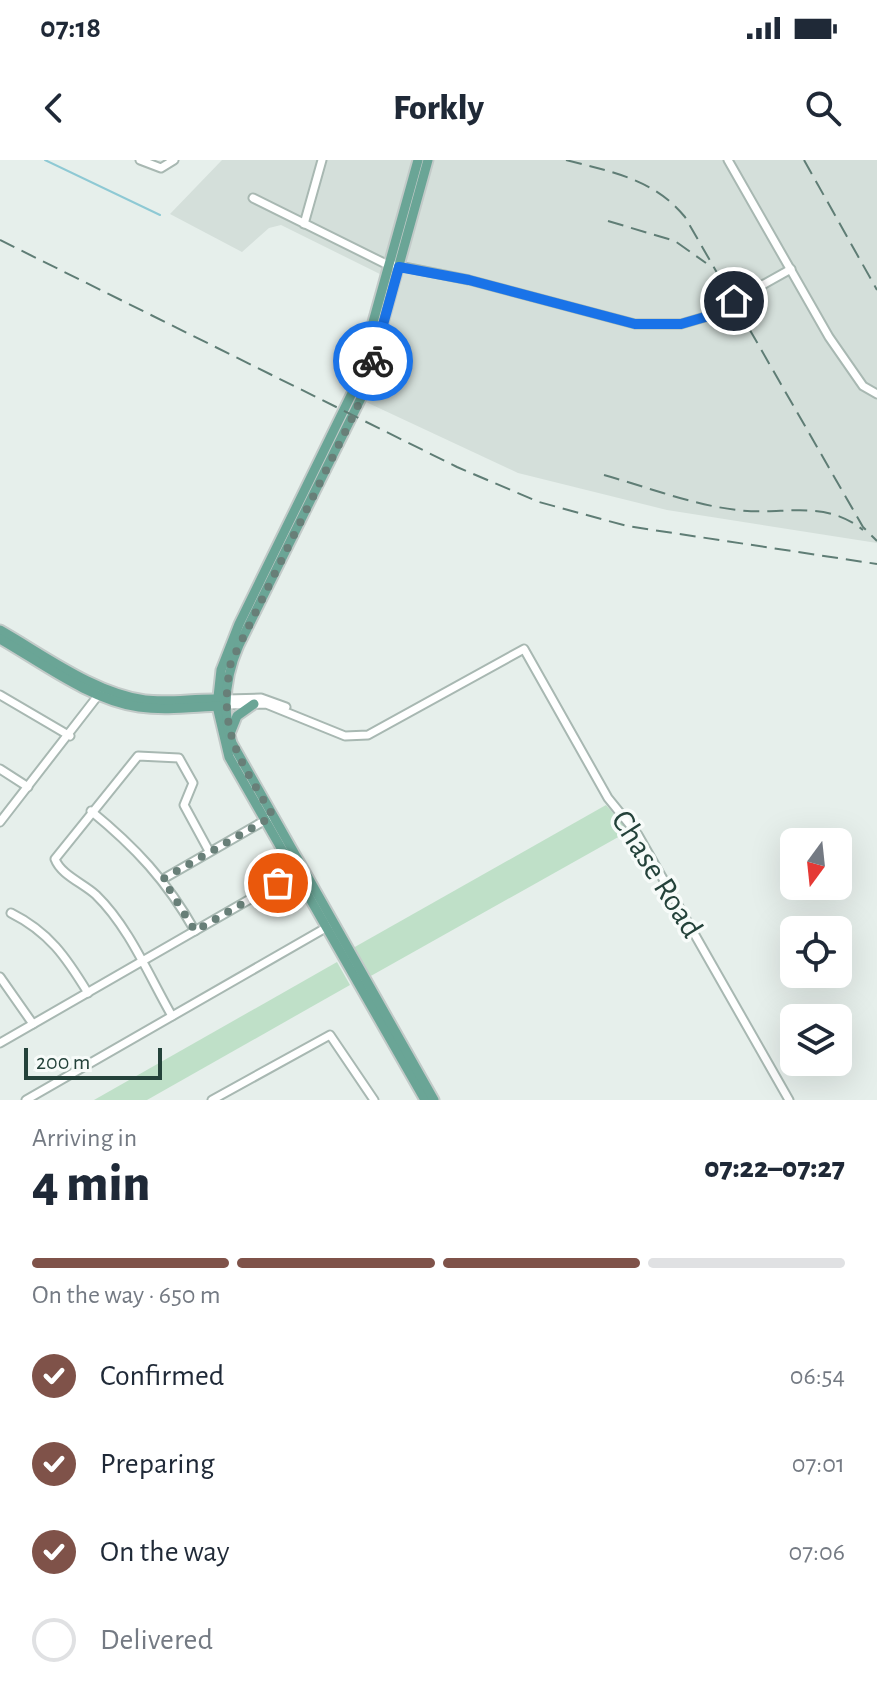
<!DOCTYPE html>
<meta charset="utf-8">
<style>
body{margin:0;font-family:"Alegreya Sans",sans-serif;background:#f6f6f7;color:#1f2937;height:100vh;display:flex;flex-direction:column;font-size:30px;white-space:nowrap}
*{box-sizing:border-box;margin:0}
p{font-size:26px;color:#747a83}
.icon{flex:none;width:44px;height:44px;fill:none;stroke:currentColor;stroke-width:2;stroke-linecap:round;stroke-linejoin:round}
.map{position:relative;height:940px;overflow:hidden}
.drawer{display:flex;flex-direction:column;background:#fff;flex:1}
.drawer>*{flex:none}
.needle{width:52px;rotate:195deg}
.controls{position:absolute;left:780px;top:668px;display:grid;gap:16px}
.controls a{display:grid;place-items:center;width:72px;height:72px;border-radius:12px;background:#fff;box-shadow:0 8px 32px #0002;font-size:40px}
.scale{position:absolute;left:24px;bottom:20px;width:138px;box-sizing:border-box;padding-left:8px;border:4px solid #24423a;border-top:0;font-size:22px;line-height:28px;white-space:nowrap;color:#24423a;-webkit-text-stroke:6px #f7fbf9;paint-order:stroke}
.pin{position:absolute;display:grid;place-items:center;width:68px;height:68px;color:#fff;margin:-34px;border:4px solid #fff;border-radius:50%;box-shadow:0 2px 8px #0007}
.courier{position:absolute;display:grid;place-items:center;width:80px;height:80px;margin:-40px;border:6px solid #1a73e8;border-radius:50%;background:#fff;color:#222;box-shadow:0 2px 10px #0007}
.overview em{font-style:normal;font-weight:800}
.overview div{display:flex;flex-direction:column-reverse}
.overview{display:flex;align-items:center;justify-content:space-between;height:136px;padding:0 32px}
h1{font-size:52px;font-weight:800;line-height:60px}
.bar{display:grid;grid-template-columns:repeat(4,1fr);gap:12px 8px;align-content:center;height:96px;padding:0 32px}
.bar i{height:10px;border-radius:6px;background:#e0e1e3}
.bar .selected{background:#7f5249}
.bar p{grid-column:span 4}
ol{padding:0 32px;list-style:none}
li{display:flex;align-items:center;gap:24px;height:88px}
li p{margin-inline-start:auto}
li .icon{padding:8px;border-radius:50%;background:#7f5249;color:#fff;stroke-width:4}
li:last-child{color:#747a83}
li i{width:44px;height:44px;border:4px solid #e0e1e3;border-radius:50%}
.status{display:flex;justify-content:space-between;align-items:center;height:56px;padding:0 40px;background:#fff;direction:ltr}
.status svg{height:22px;fill:currentColor}
header{display:flex;justify-content:space-between;align-items:center;height:104px;padding:0 32px;background:#fff;font-size:36px;font-weight:800}
.map>svg:first-child{display:block}
.built{fill:#d4dfda}
.green{fill:#bfe0c8}
.lines{fill:none;stroke-linecap:round;stroke-linejoin:round}
.stream{stroke:#8ec9d4;stroke-width:2}
.minor-casing{stroke:#a8b8b2;stroke-width:11}
.major-casing{stroke:#c2cac8;stroke-width:13}
.minor{stroke:#fff;stroke-width:7}
.major{stroke:#6aa596;stroke-width:9}
.rail{stroke:#5f7d75;stroke-width:2;stroke-dasharray:16 8;stroke-linecap:butt}
.done{stroke:#687f78;stroke-width:8;stroke-dasharray:0 14.4}
.route{stroke:#1a73e8;stroke-width:10}
.labels{text-anchor:middle;dominant-baseline:central;stroke-width:7;stroke-linejoin:round;paint-order:stroke}
.street-label{font-size:32px;fill:#24423a;stroke:#f7fbf9}
</style>
<div class="status"><b>07:18</b><svg viewBox="0 0 49 12"><path d="M0 12V9h3v3zM5 12V6h3v6zM10 12V3h3v9zM15 12V0h3v12zM26 1h20v11H26zM47 4h2v5h-2z"/></svg></div>
<header><svg class="icon" aria-label="back" viewBox="0 0 24 24"><path d="M15 5l-7 7 7 7"/></svg>Forkly<svg class="icon" aria-label="search" viewBox="0 0 24 24"><circle cx="10" cy="10" r="6"/><path d="M15 15l6 6"/></svg></header>
<div class="map">
<svg width="877" height="940" viewBox="0 0 877 940">
<rect width="100%" height="100%" fill="#e6efeb"/>
<!-- built -->
<path class="built" d="M222 0H877V383L667 350 518 313 366 242 398 123 281 65 269 68 242 92 170 54Z"/>
<!-- green -->
<g class="green">
<path d="M606 645 629 671 369 817 353 788Z"/>
<path d="M337 802 350 825 147 940H94Z"/>
</g>
<g class="lines">
<!-- stream -->
<path class="stream" d="M45 0 160 55"/>
<defs>
<g id="minor">
<path d="M140 0 161 8 174 0"/>
<path d="M728 0 829 177 863 226 877 234"/>
<path d="M253 38 384 103 469 120 635 164H681L705 157 791 109"/>
<path d="M304 64 322 0"/>
<path d="M0 535 70 576"/>
<path d="M226 539 261 538 286 547"/>
<path d="M226 545 266 544 345 576 368 575 524 489 608 638 638 675 789 940"/>
<path d="M0 609 28 627"/>
<path d="M91 651C135 687 167 721 195 771"/>
<path d="M0 662 100 533"/>
<path d="M163 719 269 658"/>
<path d="M11 753C49 772 66 797 88 833"/>
<path d="M0 817 33 864"/>
<path d="M172 856C149 816 129 767 96 735 83 723 61 715 55 699L138 596 179 598 193 623 184 645 209 691"/>
<path d="M0 883 278 723"/>
<path d="M26 940 329 766"/>
<path d="M212 940 330 875 374 940"/>
</g>
<g id="major">
<path d="M418 0 355 227 239 464 221 510 217 546 229 597 425 940"/>
<path d="M428 0 364 232 239 485C225 517 222 550 232 583L434 940"/>
<path d="M0 470C44 495 94 533 145 540 170 543 195 538 220 539"/>
<path d="M0 479C42 503 90 540 139 547 166 551 193 547 220 546"/>
<path d="M231 571 237 556 254 544"/>
</g>
</defs>
<!-- minor casing -->
<use href="#minor" class="minor-casing"/>
<!-- major casing -->
<use href="#major" class="major-casing"/>
<!-- minor -->
<use href="#minor" class="minor"/>
<!-- major -->
<use href="#major" class="major"/>
<!-- rail -->
<g class="rail">
<path d="M566 0C612 12 654 19 685 57L863 367 877 381"/>
<path d="M804 0 877 130"/>
<path d="M608 61 675 81 706 103"/>
<path d="M0 80 457 307 539 342 627 366 877 404"/>
<path d="M604 315C647 327 693 345 737 350 783 356 823 338 863 370"/>
</g>
</g>
<g class="lines">
<!-- done -->
<path class="done" d="M278 723 195 771 163 719 273 656C239 598 217 572 231 502L357 248 373 201"/>
<!-- route -->
<path class="route" d="M373 201 399 107 469 120 635 164H681L705 157 734 141"/>
</g>
<g class="labels">
<!-- street labels -->
<g class="street-label">
<text transform="translate(657 714) rotate(58)">Chase Road</text>
</g>
</g>
</svg>
<div class="controls">
<a><svg class="needle" viewBox="-14 -14 28 28"><path d="M0-13l5 13h-10z" fill="#e53935"/><path d="M0 13l5-13h-10z" fill="#747a83"/></svg></a>
<a><svg class="icon" aria-label="locate" viewBox="0 0 24 24"><circle cx="12" cy="12" r="6"/><path d="M12 2v4M12 18v4M2 12h4M18 12h4"/></svg></a>
<a><svg class="icon" aria-label="layers" viewBox="0 0 24 24"><path d="M12 4l9 5-9 5-9-5zM3 14l9 5 9-5"/></svg></a>
</div>
<div class="scale">200 m</div>
<div class="pin" style="left:278px;top:723px;background:#ea580c"><svg class="icon" aria-label="bag" viewBox="0 0 24 24"><path d="M5 8h14l-1 12H6zM9 8a3 3 0 0 1 6 0"/></svg></div>
<div class="pin" style="left:734px;top:141px;background:#1f2937"><svg class="icon" aria-label="home" viewBox="0 0 24 24"><path d="M3 11l9-7 9 7M6 9v11h12V9"/></svg></div>
<div class="courier" style="left:373px;top:201px"><svg class="icon" aria-label="bike" viewBox="0 0 24 24"><circle cx="6" cy="16" r="4"/><circle cx="18" cy="16" r="4"/><path d="M6 16l4-8h5l3 8M10 8l3 8H6M13 5h3"/></svg></div>
</div>
<section class="drawer">
<div class="overview"><div><h1>4 min</h1><p>Arriving in</p></div><em>07:22–07:27</em></div>
<div class="bar"><i class="selected"></i><i class="selected"></i><i class="selected"></i><i></i><p>On the way · 650 m</p></div>
<ol>
<li><svg class="icon" aria-label="check" viewBox="0 0 24 24"><path d="M5 12l5 5 9-10"/></svg>Confirmed<p>06:54</p></li>
<li><svg class="icon" aria-label="check" viewBox="0 0 24 24"><path d="M5 12l5 5 9-10"/></svg>Preparing<p>07:01</p></li>
<li><svg class="icon" aria-label="check" viewBox="0 0 24 24"><path d="M5 12l5 5 9-10"/></svg>On the way<p>07:06</p></li>
<li><i></i>Delivered</li>
</ol>
</section>
